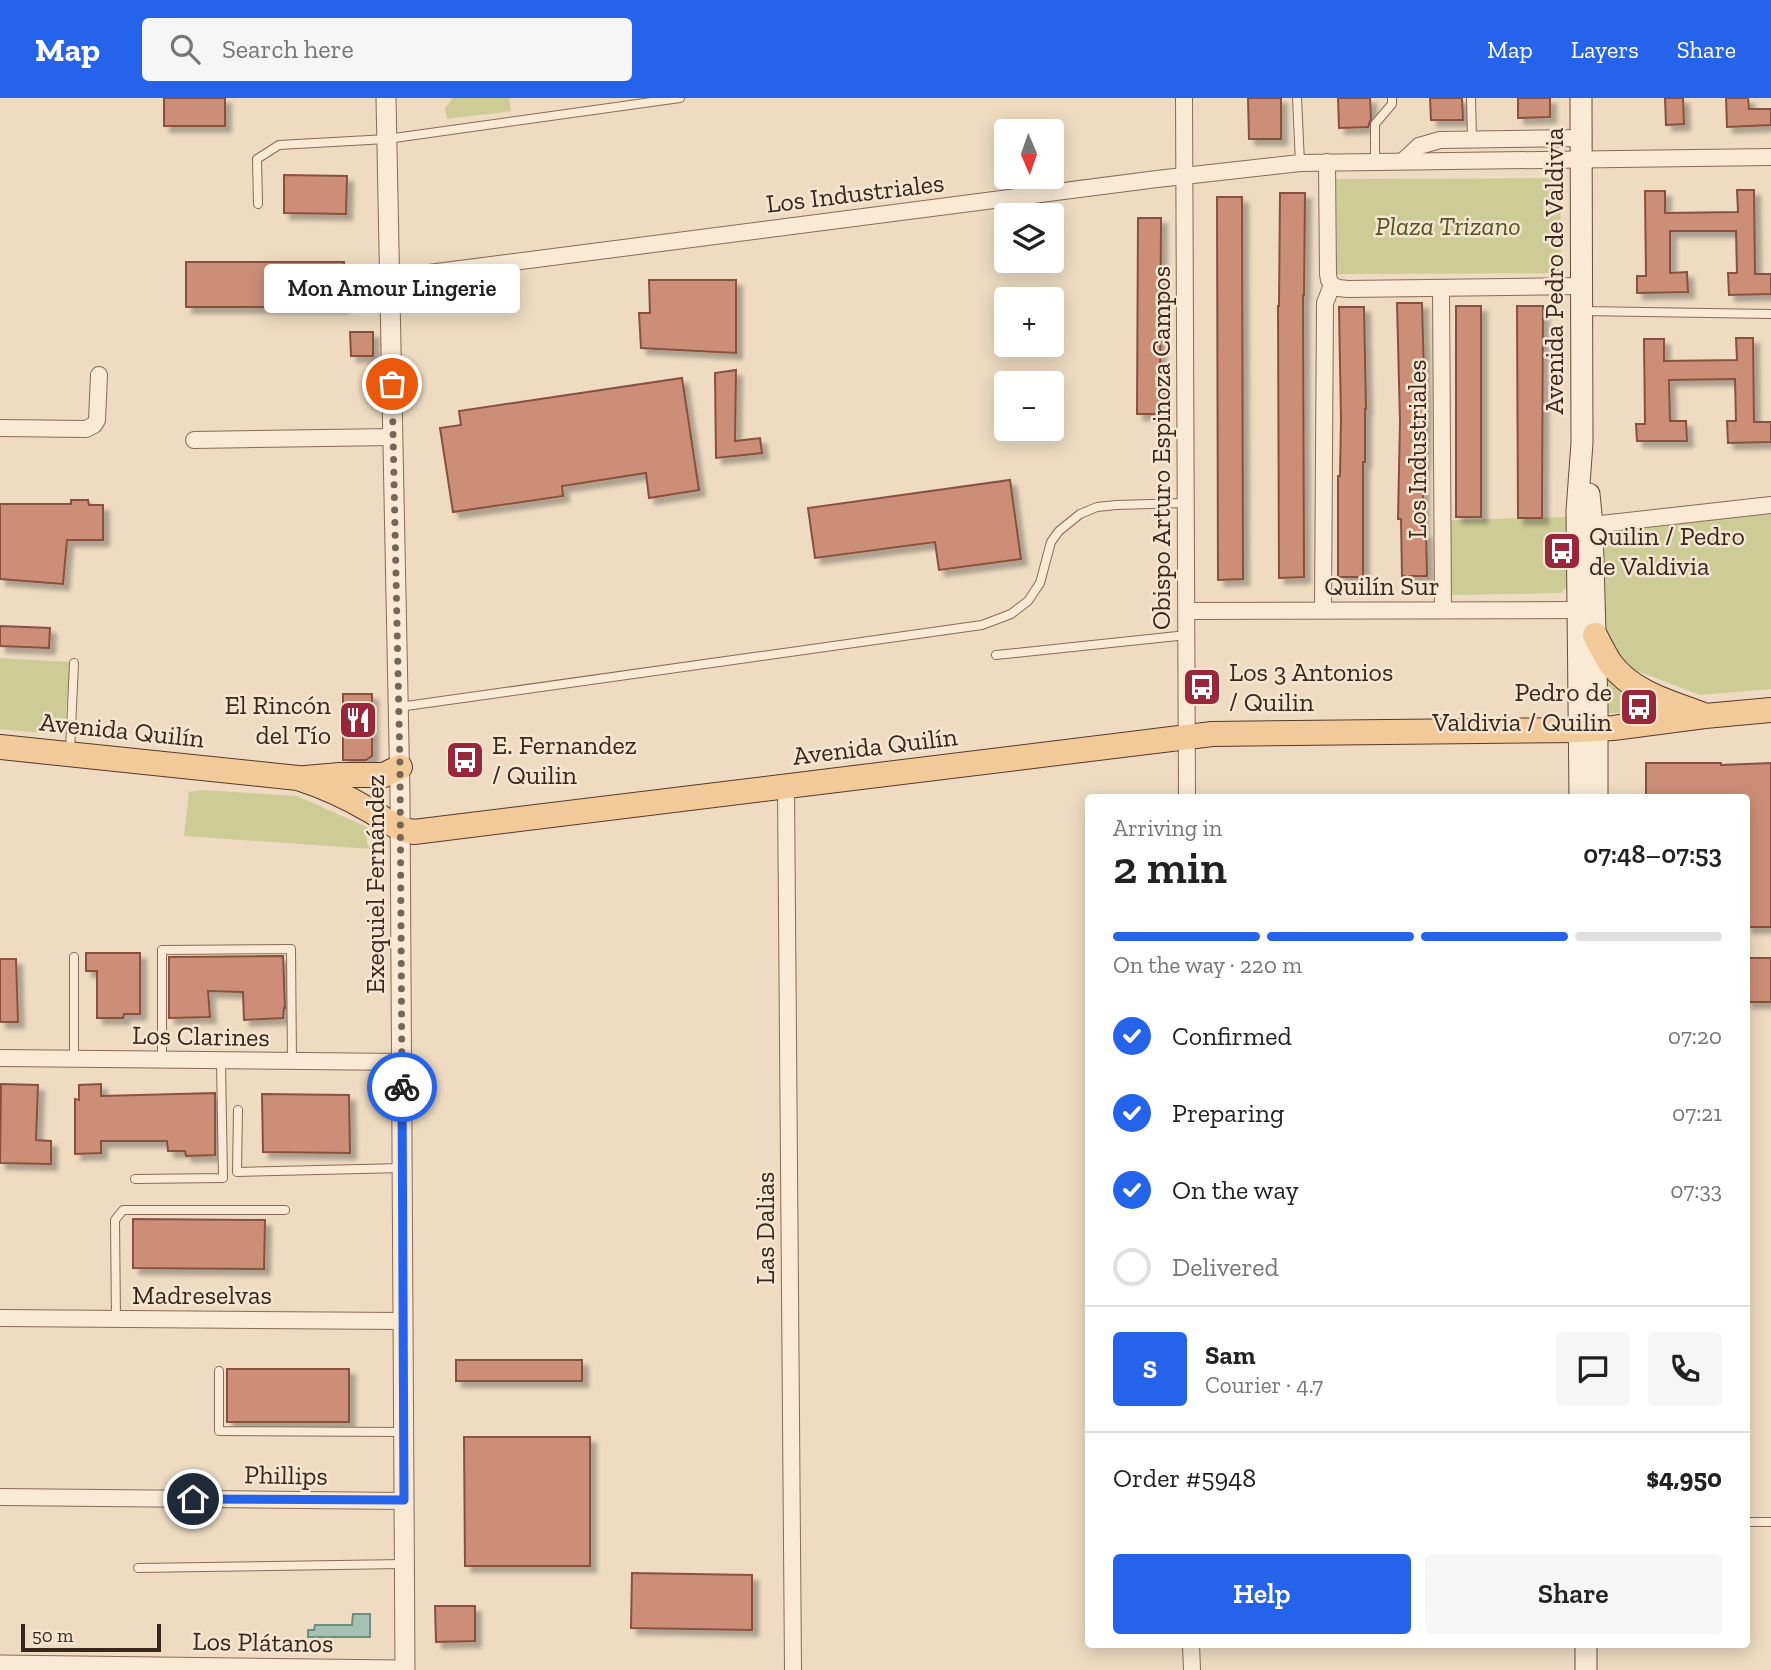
<!DOCTYPE html>
<meta charset="utf-8">
<style>
body{margin:0;font-family:"Zilla Slab",serif;background:#f6f6f6;color:#222;height:100vh;display:flex;flex-direction:column;font-size:26px;white-space:nowrap}
*{box-sizing:border-box;margin:0}
p{font-size:23px;color:#767676}
.icon{flex:none;width:38px;height:38px;fill:none;stroke:currentColor;stroke-width:2;stroke-linecap:round;stroke-linejoin:round}
.map{position:relative;flex:1;overflow:hidden}
.sheet{position:absolute;left:1085px;top:696px;width:665px;height:854px;display:flex;flex-direction:column;background:#fff;border-radius:7px;box-shadow:0 4px 18px #0003}
.sheet>*{flex:none}
.needle{width:46px;rotate:178deg}
.controls{position:absolute;left:994px;top:21px;display:grid;gap:14px}
.controls a{display:grid;place-items:center;width:70px;height:70px;border-radius:7px;background:#fff;box-shadow:0 4px 18px #0003;font-size:35px}
.scale{position:absolute;left:21px;bottom:18px;width:140px;box-sizing:border-box;padding-left:7px;border:4px solid #38261d;border-top:0;font-size:19px;line-height:24px;white-space:nowrap;color:#38261d;-webkit-text-stroke:5px #f6e6d1;paint-order:stroke}
.pin{position:absolute;display:grid;place-items:center;width:60px;height:60px;color:#fff;margin:-30px;border:4px solid #fff;border-radius:50%;box-shadow:0 2px 7px #0007}
.courier{position:absolute;display:grid;place-items:center;width:70px;height:70px;margin:-35px;border:5px solid #2563eb;border-radius:50%;background:#fff;color:#222;box-shadow:0 2px 9px #0007}
.bubble{position:absolute;height:49px;border-radius:7px;background:#fff;box-shadow:0 4px 18px #0003;font-size:23px;font-weight:600;line-height:49px;text-align:center}
.headline em{font-style:normal;font-weight:600}
.headline div{display:flex;flex-direction:column-reverse}
.headline{display:flex;align-items:center;justify-content:space-between;height:119px;padding:0 28px}
h1{font-size:46px;font-weight:600;line-height:52px}
.bar{display:grid;grid-template-columns:repeat(4,1fr);gap:10px 7px;align-content:center;height:84px;padding:0 28px}
.bar i{height:9px;border-radius:5px;background:#e0e0e0}
.bar .active{background:#2563eb}
.bar p{grid-column:span 4}
.line{display:flex;align-items:center;gap:18px;padding:0 28px;border-top:2px solid #e0e0e0}
.line div{flex:1}
.round{display:grid;place-items:center;flex:none;width:74px;height:74px;border-radius:7px;background:#f6f6f6}
ol{padding:0 28px;list-style:none}
li{display:flex;align-items:center;gap:21px;height:77px}
li p{margin-inline-start:auto}
li .icon{padding:7px;border-radius:50%;background:#2563eb;color:#fff;stroke-width:4}
li:last-child{color:#767676}
li i{width:38px;height:38px;border:4px solid #e0e0e0;border-radius:50%}
.button{display:flex;gap:14px;margin-top:auto;padding:14px 28px}
.button a{flex:1;height:80px;border-radius:7px;background:#2563eb;color:#fff;font-size:28px;font-weight:600;line-height:80px;text-align:center}
.button a+a{background:#f6f6f6;color:#222}
header{display:flex;align-items:center;gap:42px;box-sizing:border-box;height:98px;padding:0 35px;background:#2563eb;color:#fff}
header strong{font-size:33px}
nav{display:flex;gap:38px;margin-inline-start:auto;font-size:24px}
.search{width:490px;height:63px;background:#f6f6f6;display:flex;align-items:center;gap:18px;box-sizing:border-box;padding:0 24px;border-radius:7px;color:#767676;font-size:26px}
.map>svg:first-child{display:block}
.green{fill:#cdcb96}
.water{fill:#a4c1b4;stroke:#6b8f81;stroke-width:2}
.building{fill:#cd8e77;stroke:#88513e;stroke-width:2;filter:url(#shadow)}
.lines{fill:none;stroke-linecap:round;stroke-linejoin:round}
.service-casing{stroke:#886b59;stroke-width:10}
.minor-casing{stroke:#886b59;stroke-width:18}
.tertiary-casing{stroke:#886b59;stroke-width:21}
.secondary-casing{stroke:#6a4c3c;stroke-width:23}
.primary-casing{stroke:#563a2d;stroke-width:26}
.service{stroke:#f9e9d5;stroke-width:8}
.minor{stroke:#f9e9d5;stroke-width:16}
.tertiary{stroke:#f9e9d5;stroke-width:19}
.secondary{stroke:#f9e9d5;stroke-width:21}
.primary{stroke:#f2c999;stroke-width:24}
.done{stroke:#786557;stroke-width:7;stroke-dasharray:0 12.6}
.route{stroke:#2563eb;stroke-width:9}
.labels{text-anchor:middle;dominant-baseline:central;stroke-width:5;stroke-linejoin:round;paint-order:stroke}
.street-label{font-size:26px;fill:#38261d;stroke:#f6e6d1}
.park-label{font-size:26px;font-style:italic;fill:#4f5524;stroke:#f6e6d1}
.poi-label{font-size:26px;fill:#38261d;stroke:#f6e6d1;text-anchor:start}
</style>
<header>
<strong>Map</strong>
<div class="search"><svg class="icon" aria-label="search" viewBox="0 0 24 24"><circle cx="10" cy="10" r="6"/><path d="M15 15l6 6"/></svg>Search here</div>
<nav><a>Map</a><a>Layers</a><a>Share</a></nav>
</header>
<div class="map">
<svg width="1771" height="1572" viewBox="0 0 1771 1572">
<defs>
<filter id="shadow"><feDropShadow dx="6" dy="6" stdDeviation="2" flood-color="#0004"/></filter>
</defs>
<rect width="100%" height="100%" fill="#eedbc2"/>
<!-- green -->
<g class="green">
<path d="M453 0H509L511 13 447 21 445 10Z"/>
<path d="M1560 80 1561 175 1337 176 1336 81Z"/>
<path d="M1771 416V591L1700 597 1619 566 1604 541 1603 446 1613 430Z"/>
<path d="M1570 419 1572 482 1561 495 1451 497 1450 422Z"/>
<path d="M0 560 70 564 64 637 0 631Z"/>
<path d="M1604 566 1675 609 1604 616Z"/>
<path d="M202 692 297 698 367 729V745L371 751 184 738 189 694Z"/>
</g>
<!-- water -->
<path class="water" d="M353 1516H370V1539H308V1532H314L315 1527H352Z"/>
<!-- building -->
<g class="building">
<rect x="164" y="0" width="61" height="28"/>
<path d="M1248 0H1281V41H1249Z"/>
<path d="M1338 0H1370L1371 21 1368 29 1339 30Z"/>
<path d="M1430 0H1462L1463 22H1431Z"/>
<path d="M1518 0H1550V19L1518 20Z"/>
<path d="M1665 0H1683L1684 26 1666 27Z"/>
<path d="M1726 0H1748L1749 11H1771V27L1727 29Z"/>
<path d="M284 77 347 78 346 116 284 115Z"/>
<path d="M1737 92H1754L1755 176H1771V196L1729 197 1728 175H1737L1736 133H1670V175L1687 174 1688 194 1637 195V178H1646L1645 93H1665V115L1738 114Z"/>
<path d="M1280 95H1305L1304 197H1303L1304 479 1279 480 1278 208H1279Z"/>
<path d="M1217 99H1242L1243 481 1218 482Z"/>
<path d="M1138 120H1161L1160 316H1137Z"/>
<path d="M186 164H344L343 209H186Z"/>
<path d="M649 182H736V255L641 250 639 215H650Z"/>
<path d="M1397 205H1422L1425 311 1424 366H1423V434H1426L1427 478H1402L1401 421H1398L1400 323Z"/>
<rect x="1456" y="208" width="25" height="211"/>
<path d="M1517 208H1543L1542 420H1518Z"/>
<path d="M1339 209H1364L1366 311H1365V364H1363V479H1338V378H1340L1341 321Z"/>
<path d="M350 234H373V258H351Z"/>
<path d="M1736 240H1753L1754 324H1771V344L1728 345 1727 323H1736L1735 281 1669 282 1670 323H1686L1687 343H1637L1636 326H1645L1644 241H1664V263L1737 262Z"/>
<path d="M736 272 735 343 760 340 762 355 716 360 715 275Z"/>
<path d="M682 280 699 392 649 400 646 375 562 388 563 398 453 414 440 330 461 327 459 313Z"/>
<path d="M1010 382 1021 461 939 472 935 444 815 460 808 410Z"/>
<path d="M71 402H88L89 407H103V442H67L63 486 0 481V406H71Z"/>
<path d="M0 528 50 530 49 550 0 548Z"/>
<path d="M343 596H372V658L366 662H343Z"/>
<path d="M1646 665H1721V667L1771 665V829H1746V700H1646Z"/>
<path d="M86 855H140V916H124L123 920H97V873H86Z"/>
<path d="M283 858 285 910H284L283 920 244 922 243 894 208 893 210 919 169 920V859Z"/>
<rect x="1746" y="860" width="25" height="44"/>
<path d="M0 861H16L18 924H0Z"/>
<path d="M1 986 38 987 36 1042 51 1043V1066L0 1065Z"/>
<path d="M101 986V998L215 995V1057L186 1058 185 1053H168L167 1043H101V1055L75 1056V1001L79 1002V987Z"/>
<path d="M262 996 349 997 350 1055 263 1054Z"/>
<path d="M133 1121 265 1122 264 1171 133 1170Z"/>
<rect x="456" y="1262" width="126" height="21"/>
<rect x="227" y="1271" width="122" height="53"/>
<path d="M464 1339H590V1468H465Z"/>
<path d="M632 1475 752 1477V1532L631 1530Z"/>
<path d="M435 1508H475V1543L436 1544Z"/>
</g>
<g class="lines">
<defs>
<g id="service">
<path d="M1297 0 1300 65"/>
<path d="M1471 0 1472 41"/>
<path d="M1375 63V26L1392 6V0"/>
<path d="M258 106 257 61 279 47 387 41 680 0"/>
<path d="M1582 213 1771 216"/>
<path d="M996 557 1187 537"/>
<path d="M399 609 982 527 1011 516 1028 503 1040 485 1051 444 1059 433 1080 416 1097 409 1116 407 1185 405"/>
<path d="M70 653 74 565"/>
<path d="M74 859V961"/>
<path d="M162 962V852L291 851 292 963"/>
<path d="M238 1012 237 1074 403 1070"/>
<path d="M135 1081 223 1080 221 964"/>
<path d="M116 1221 115 1122 123 1112H285"/>
<path d="M219 1273V1333L404 1334"/>
<path d="M1746 1424H1771"/>
<path d="M138 1470 404 1466"/>
</g>
<g id="minor">
<path d="M1184 0 1187 700"/>
<path d="M1404 62 1419 48 1440 42 1582 40"/>
<path d="M1327 64 1328 176 1329 182 1332 187"/>
<path d="M390 180 1157 81 1300 65 1771 59"/>
<path d="M1332 187 1338 190 1348 191 1582 188"/>
<path d="M1441 190 1443 512"/>
<path d="M0 330 86 331 94 327 97 322 99 277"/>
<path d="M194 342 393 339"/>
<path d="M1583 428 1771 407"/>
<path d="M1323 512 1325 205 1332 187"/>
<path d="M1187 513 1578 512"/>
<path d="M786 689 793 1572"/>
<path d="M0 960 402 964"/>
<path d="M0 1220 403 1223"/>
<path d="M0 1399 404 1403"/>
<path d="M1191 1547 1192 1572"/>
</g>
<g id="tertiary">
<path d="M386 0 400 697 405 1572"/>
<path d="M0 1567 399 1572"/>
</g>
<g id="secondary">
<path d="M1589 396 1592 427 1597 609V700"/>
<path d="M1580 700 1577 413 1582 345 1581 0"/>
<path d="M1586 1547V1572"/>
</g>
<g id="primary">
<path d="M1595 537C1600 547 1605 557 1611 566 1632 594 1669 604 1701 616"/>
<path d="M0 649 298 680C323 688 347 699 369 712 384 720 397 732 414 734L1212 636 1579 632 1613 630 1705 618 1771 612"/>
<path d="M305 680 340 677H384L400 669"/>
</g>
</defs>
<!-- service casing -->
<use href="#service" class="service-casing"/>
<!-- minor casing -->
<use href="#minor" class="minor-casing"/>
<!-- tertiary casing -->
<use href="#tertiary" class="tertiary-casing"/>
<!-- secondary casing -->
<use href="#secondary" class="secondary-casing"/>
<!-- primary casing -->
<use href="#primary" class="primary-casing"/>
<!-- service -->
<use href="#service" class="service"/>
<!-- minor -->
<use href="#minor" class="minor"/>
<!-- tertiary -->
<use href="#tertiary" class="tertiary"/>
<!-- secondary -->
<use href="#secondary" class="secondary"/>
<!-- primary -->
<use href="#primary" class="primary"/>
</g>
<g class="lines">
<!-- done -->
<path class="done" d="M392 286 400 669 402 989"/>
<!-- route -->
<path class="route" d="M193 1401 404 1402 402 989"/>
</g>
<!-- icons -->
<defs>
<symbol id="bus-square" viewBox="-11 -11 22 22"><rect x="-9" y="-9" width="18" height="18" rx="4" fill="#982839" stroke="#f6e6d1"/><path d="M-5-6H5V4H4V6H2V4H-2V6H-4V4H-5ZM-3.5-4V0h7V-4ZM-3.5 1.2v1.5H-2V1.2ZM2 1.2v1.5H3.5V1.2Z" fill="#fff"/></symbol>
<symbol id="restaurant-square" viewBox="-11 -11 22 22"><rect x="-9" y="-9" width="18" height="18" rx="4" fill="#982839" stroke="#f6e6d1"/><path d="M-5-6h1v4h1v-4h1v4h1v-4h1v5L-1.5 .5V6h-2V.5L-5-1ZM5-6V6H3V1.5H1.5Q1.5-4 5-6Z" fill="#fff"/></symbol>
</defs>
<g fill-rule="evenodd">
<use href="#bus-square" x="1540" y="431" width="44" height="44"/>
<use href="#bus-square" x="1180" y="567" width="44" height="44"/>
<use href="#bus-square" x="1617" y="587" width="44" height="44"/>
<use href="#restaurant-square" x="336" y="600" width="44" height="44"/>
<use href="#bus-square" x="443" y="640" width="44" height="44"/>
</g>
<g class="labels">
<!-- street labels -->
<g class="street-label">
<text transform="translate(855 95) rotate(-7)">Los Industriales</text>
<text transform="translate(1554 173) rotate(-90)">Avenida Pedro de Valdivia</text>
<text transform="translate(1161 350) rotate(-90)">Obispo Arturo Espinoza Campos</text>
<text transform="translate(1417 351) rotate(-90)">Los Industriales</text>
<text x="1382" y="488">Quilín Sur</text>
<text transform="translate(122 632) rotate(6)">Avenida Quilín</text>
<text transform="translate(875 648) rotate(-7)">Avenida Quilín</text>
<text transform="translate(375 786) rotate(-90)">Exequiel Fernández</text>
<text transform="translate(201 938) rotate(1)">Los Clarines</text>
<text transform="translate(765 1130) rotate(-90)">Las Dalias</text>
<text x="202" y="1197">Madreselvas</text>
<text transform="translate(286 1377) rotate(1)">Phillips</text>
<text transform="translate(263 1544) rotate(1)">Los Plátanos</text>
</g>
<!-- park labels -->
<g class="park-label">
<text x="1448" y="128">Plaza Trizano</text>
</g>
<!-- poi labels -->
<g class="poi-label">
<text x="1589" y="438">Quilin / Pedro<tspan x="1589" dy="30">de Valdivia</tspan></text>
<text x="1229" y="574">Los 3 Antonios<tspan x="1229" dy="30">/ Quilin</tspan></text>
<text x="1612" y="594" text-anchor="end">Pedro de<tspan x="1612" dy="30">Valdivia / Quilin</tspan></text>
<text x="331" y="607" text-anchor="end">El Rincón<tspan x="331" dy="30">del Tío</tspan></text>
<text x="492" y="647">E. Fernandez<tspan x="492" dy="30">/ Quilin</tspan></text>
</g>
</g>
</svg>
<div class="controls">
<a><svg class="needle" viewBox="-14 -14 28 28"><path d="M0-13l5 13h-10z" fill="#e53935"/><path d="M0 13l5-13h-10z" fill="#767676"/></svg></a>
<a><svg class="icon" aria-label="layers" viewBox="0 0 24 24"><path d="M12 4l9 5-9 5-9-5zM3 14l9 5 9-5"/></svg></a>
<a>+</a>
<a>−</a>
</div>
<div class="scale">50 m</div>
<div class="pin" style="left:392px;top:286px;background:#ea580c"><svg class="icon" aria-label="bag" viewBox="0 0 24 24"><path d="M5 8h14l-1 12H6zM9 8a3 3 0 0 1 6 0"/></svg></div>
<div class="pin" style="left:193px;top:1401px;background:#1f2937"><svg class="icon" aria-label="home" viewBox="0 0 24 24"><path d="M3 11l9-7 9 7M6 9v11h12V9"/></svg></div>
<div class="courier" style="left:402px;top:989px"><svg class="icon" aria-label="bike" viewBox="0 0 24 24"><circle cx="6" cy="16" r="4"/><circle cx="18" cy="16" r="4"/><path d="M6 16l4-8h5l3 8M10 8l3 8H6M13 5h3"/></svg></div>
<div class="bubble" style="left:264px;top:166px;width:256px">Mon Amour Lingerie</div>
<section class="sheet">
<div class="headline"><div><h1>2 min</h1><p>Arriving in</p></div><em>07:48–07:53</em></div>
<div class="bar"><i class="active"></i><i class="active"></i><i class="active"></i><i></i><p>On the way · 220 m</p></div>
<ol>
<li><svg class="icon" aria-label="check" viewBox="0 0 24 24"><path d="M5 12l5 5 9-10"/></svg>Confirmed<p>07:20</p></li>
<li><svg class="icon" aria-label="check" viewBox="0 0 24 24"><path d="M5 12l5 5 9-10"/></svg>Preparing<p>07:21</p></li>
<li><svg class="icon" aria-label="check" viewBox="0 0 24 24"><path d="M5 12l5 5 9-10"/></svg>On the way<p>07:33</p></li>
<li><i></i>Delivered</li>
</ol>
<div class="line" style="height:126px"><b class="round" style="background:#2563eb;color:#fff">S</b><div><b>Sam</b><p>Courier · 4.7</p></div><a class="round"><svg class="icon" aria-label="chat" viewBox="0 0 24 24"><path d="M4 5h16v11H9l-5 4z"/></svg></a><a class="round"><svg class="icon" aria-label="phone" viewBox="0 0 24 24"><path d="M5 4h4l2 5-3 2q2 4 5 5l2-3 5 2v4C11 20 4 13 5 4z"/></svg></a></div>
<div class="line" style="height:91px"><div>Order #5948</div><b>$4,950</b></div>
<div class="button"><a>Help</a><a>Share</a></div>
</section>
</div>
